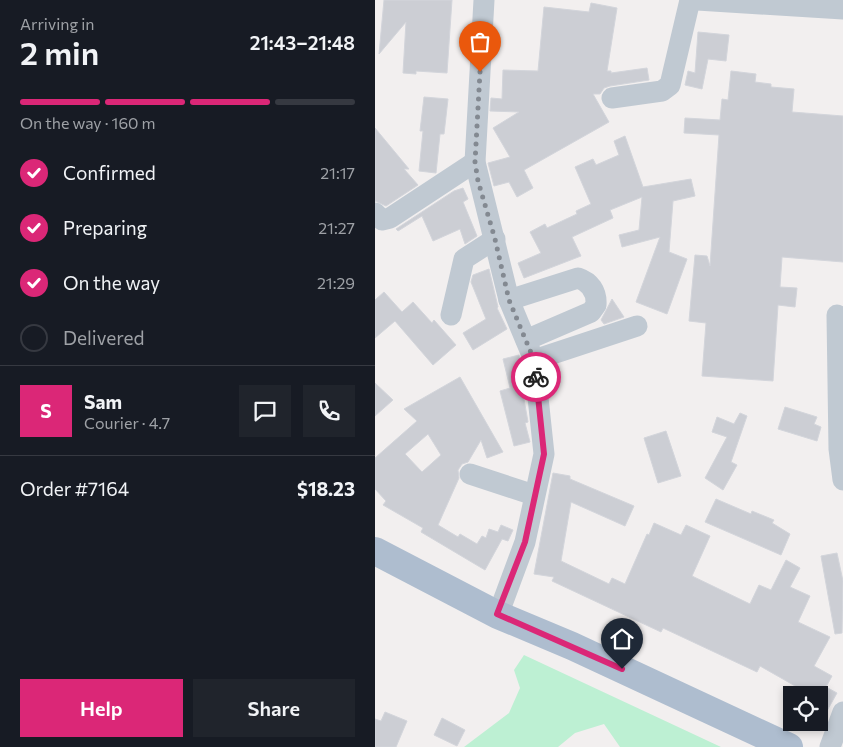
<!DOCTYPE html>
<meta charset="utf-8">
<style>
body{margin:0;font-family:Commissioner,sans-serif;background:#20242c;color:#f1f3f6;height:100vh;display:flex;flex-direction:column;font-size:19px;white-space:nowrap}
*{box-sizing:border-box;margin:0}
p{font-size:16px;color:#9ea1a6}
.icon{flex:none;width:28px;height:28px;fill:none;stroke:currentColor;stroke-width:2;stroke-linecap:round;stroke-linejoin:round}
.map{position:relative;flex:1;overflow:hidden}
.drawer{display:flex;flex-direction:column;background:#171b24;width:375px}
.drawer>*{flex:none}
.fabs{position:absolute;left:408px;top:686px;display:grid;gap:10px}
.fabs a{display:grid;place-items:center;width:45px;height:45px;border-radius:0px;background:#171b24;box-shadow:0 2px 8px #0003;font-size:25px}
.pin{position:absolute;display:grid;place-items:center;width:42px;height:42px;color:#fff;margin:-51px -21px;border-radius:50% 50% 50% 0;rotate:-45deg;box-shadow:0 0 5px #0007}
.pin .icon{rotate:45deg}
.courier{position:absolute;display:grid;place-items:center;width:50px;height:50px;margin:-25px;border:4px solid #db2777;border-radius:50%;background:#fff;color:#222;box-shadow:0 1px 6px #0007}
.summary em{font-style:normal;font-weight:600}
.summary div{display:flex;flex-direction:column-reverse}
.summary{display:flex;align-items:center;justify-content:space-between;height:85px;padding:0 20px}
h1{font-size:32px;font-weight:600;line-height:38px}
.bar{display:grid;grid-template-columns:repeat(4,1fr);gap:8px 5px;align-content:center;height:60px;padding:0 20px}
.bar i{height:6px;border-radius:4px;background:#363941}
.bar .current{background:#db2777}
.bar p{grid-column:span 4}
.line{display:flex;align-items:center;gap:12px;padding:0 20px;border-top:1px solid #363941}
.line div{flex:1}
.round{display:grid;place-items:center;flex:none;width:52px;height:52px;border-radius:0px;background:#20242c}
ol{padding:0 20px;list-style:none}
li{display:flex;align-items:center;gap:15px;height:55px}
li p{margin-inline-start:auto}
li .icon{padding:5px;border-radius:50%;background:#db2777;color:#fff;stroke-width:4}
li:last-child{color:#9ea1a6}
li i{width:28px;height:28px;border:2px solid #363941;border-radius:50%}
.action{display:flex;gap:10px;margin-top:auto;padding:10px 20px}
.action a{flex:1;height:58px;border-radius:0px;background:#db2777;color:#fff;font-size:20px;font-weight:600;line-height:58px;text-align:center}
.action a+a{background:#20242c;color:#f1f3f6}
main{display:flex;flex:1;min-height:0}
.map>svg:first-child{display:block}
.green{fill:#bdf0d3}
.building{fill:#ccced4;stroke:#d3d5db;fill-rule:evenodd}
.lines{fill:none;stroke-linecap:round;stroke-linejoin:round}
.minor{stroke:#c0c9d2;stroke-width:21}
.major{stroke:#aebdcf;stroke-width:28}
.done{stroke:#838991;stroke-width:5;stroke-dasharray:0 9}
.route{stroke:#db2777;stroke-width:6}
</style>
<main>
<section class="drawer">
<div class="summary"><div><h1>2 min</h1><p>Arriving in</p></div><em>21:43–21:48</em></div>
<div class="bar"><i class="current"></i><i class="current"></i><i class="current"></i><i></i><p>On the way · 160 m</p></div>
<ol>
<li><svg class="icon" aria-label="check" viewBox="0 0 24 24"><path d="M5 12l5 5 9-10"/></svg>Confirmed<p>21:17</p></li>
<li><svg class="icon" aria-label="check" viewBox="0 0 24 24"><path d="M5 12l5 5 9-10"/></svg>Preparing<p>21:27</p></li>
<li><svg class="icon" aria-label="check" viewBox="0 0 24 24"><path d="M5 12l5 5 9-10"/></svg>On the way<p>21:29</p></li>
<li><i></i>Delivered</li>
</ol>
<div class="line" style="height:90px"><b class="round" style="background:#db2777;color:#fff">S</b><div><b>Sam</b><p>Courier · 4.7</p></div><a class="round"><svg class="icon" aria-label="chat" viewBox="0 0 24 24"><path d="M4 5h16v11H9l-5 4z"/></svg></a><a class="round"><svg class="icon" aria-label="phone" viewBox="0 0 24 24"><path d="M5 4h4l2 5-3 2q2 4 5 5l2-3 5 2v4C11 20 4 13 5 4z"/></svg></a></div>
<div class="line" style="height:65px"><div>Order #7164</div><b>$18.23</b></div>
<div class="action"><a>Help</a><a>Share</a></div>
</section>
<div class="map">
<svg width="468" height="747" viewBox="0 0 468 747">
<rect width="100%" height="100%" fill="#f2efef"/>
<!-- green -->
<path class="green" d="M149 655 346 747H245L229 724 200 733 183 747H89L134 713 145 688 139 670Z"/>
<!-- building -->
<g class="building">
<path d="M9 0H77L72 73 41 71V74L28 73 31 22 4 54Z"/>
<path d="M216 3 242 8 232 71H236V73L272 68 274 80 235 86 229 88 225 94H218L234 122 149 170 158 188 142 197 134 182 119 186 113 163 135 157 118 128 144 112 115 111 116 98 127 99 128 70 163 71 169 7 214 12Z"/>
<path d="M323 32 354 35 351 61 333 59 327 89 310 85 313 71 320 73Z"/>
<path d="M356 71 381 74 380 82 396 84V87L419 89 417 112 468 116V262L407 257 405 287 422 288 420 307 403 305 398 381 327 376 331 323 314 321 320 255 332 256 335 266 344 135 309 133 310 118 345 120 347 99 353 100Z"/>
<path d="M49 97 73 99 69 134H65L61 173 44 171 48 131H45Z"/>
<path d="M0 128 34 169H29L43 185 11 206 0 201Z"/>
<path d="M250 136 268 187 316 179 320 196 298 201 294 252 312 259 292 314 261 302 285 237 247 247 244 235 264 230 267 197 235 210 238 218 197 237 206 256 149 278 143 263 166 253 155 232 170 224 172 228 202 214 201 211 216 204 200 167 218 159 221 165 244 155 239 141Z"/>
<path d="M88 188 93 199 88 202 102 236 90 244 85 229 58 241 47 216 23 231 21 229 79 191Z"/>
<path d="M114 269 123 307 122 308 132 329 98 350 88 333 111 319 96 282 98 275Z"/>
<path d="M9 292 27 312 38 302 57 323 59 320 81 345 58 365 20 321 0 338V300Z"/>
<path d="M237 299 249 317 229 324 226 320Z"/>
<path d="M144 355 147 370 149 381 146 382 153 422 150 423 155 442 139 446 125 391 135 388 128 359Z"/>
<path d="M85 377 128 452 112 458 106 440 93 462 87 464 83 470 84 478 63 525 83 537 85 534 102 544 107 536 111 538 114 529 123 532 126 525 138 530 133 541 127 539 110 570 46 532 48 528 8 505 11 501 0 489V458L42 421 29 409ZM53 434 66 455 47 472 30 454Z"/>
<path d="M0 383 18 400 0 416Z"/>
<path d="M410 407 442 417 439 424 446 427 442 441 403 429Z"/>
<path d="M365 413 372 416 356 462 362 465 348 490 330 478 352 437 337 432 342 417 359 424Z"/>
<path d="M291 431 306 476 283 483 269 438Z"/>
<path d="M178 473 195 476V479L259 506 250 526 196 502 186 561 234 584 237 578 250 584 272 534 274 535 279 523 306 535 311 525 335 536 317 576 375 604 384 585 396 590 411 560 425 568 415 587 435 596 423 622 455 637 439 666 457 676 451 687 462 693 444 725V695H436L385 666 382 672 288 628 286 632 177 581 179 577 159 574Z"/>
<path d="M341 499 376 514 377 511 399 520 397 523 415 534 406 555 330 522Z"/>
<path d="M462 553 468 581 467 633 460 634 446 556Z"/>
<path d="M10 712 32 721 21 747H0V719L6 721Z"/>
<path d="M67 718 90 730 82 746 59 735Z"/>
</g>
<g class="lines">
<!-- minor -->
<g class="minor">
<path d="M109 0 100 162 134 300 159 360 169 454 150 542 123 615"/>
<path d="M322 0 468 9"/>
<path d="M237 98 287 91 295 85 315 0"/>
<path d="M0 213 7 220 15 218 100 162"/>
<path d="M134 300 203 278C215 282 222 291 221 305L216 312 151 340"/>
<path d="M76 315 89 259 120 239"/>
<path d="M462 315 464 449 468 480"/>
<path d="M159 360 262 326"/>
<path d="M95 474 159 495"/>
<path d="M455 747 468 712"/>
</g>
<!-- major -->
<path class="major" d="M0 551 123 615 197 646 414 747"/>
</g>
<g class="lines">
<!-- done -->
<path class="done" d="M105 72 100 162 103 181 120 239 134 300 159 360 161 377"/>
<!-- route -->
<path class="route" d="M161 377 169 454 150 542 122 614 247 669"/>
</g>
</svg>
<div class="fabs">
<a><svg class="icon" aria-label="locate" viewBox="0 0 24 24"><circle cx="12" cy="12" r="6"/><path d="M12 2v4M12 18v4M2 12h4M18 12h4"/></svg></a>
</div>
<div class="pin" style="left:105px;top:72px;background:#ea580c"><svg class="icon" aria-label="bag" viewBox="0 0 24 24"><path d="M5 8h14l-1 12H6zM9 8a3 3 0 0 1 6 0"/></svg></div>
<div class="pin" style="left:247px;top:669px;background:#1f2937"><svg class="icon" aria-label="home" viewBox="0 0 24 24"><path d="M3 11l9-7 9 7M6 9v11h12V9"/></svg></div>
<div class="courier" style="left:161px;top:377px"><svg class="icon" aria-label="bike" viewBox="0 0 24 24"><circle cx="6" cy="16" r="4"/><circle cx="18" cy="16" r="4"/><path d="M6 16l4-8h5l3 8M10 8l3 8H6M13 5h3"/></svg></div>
</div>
</main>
